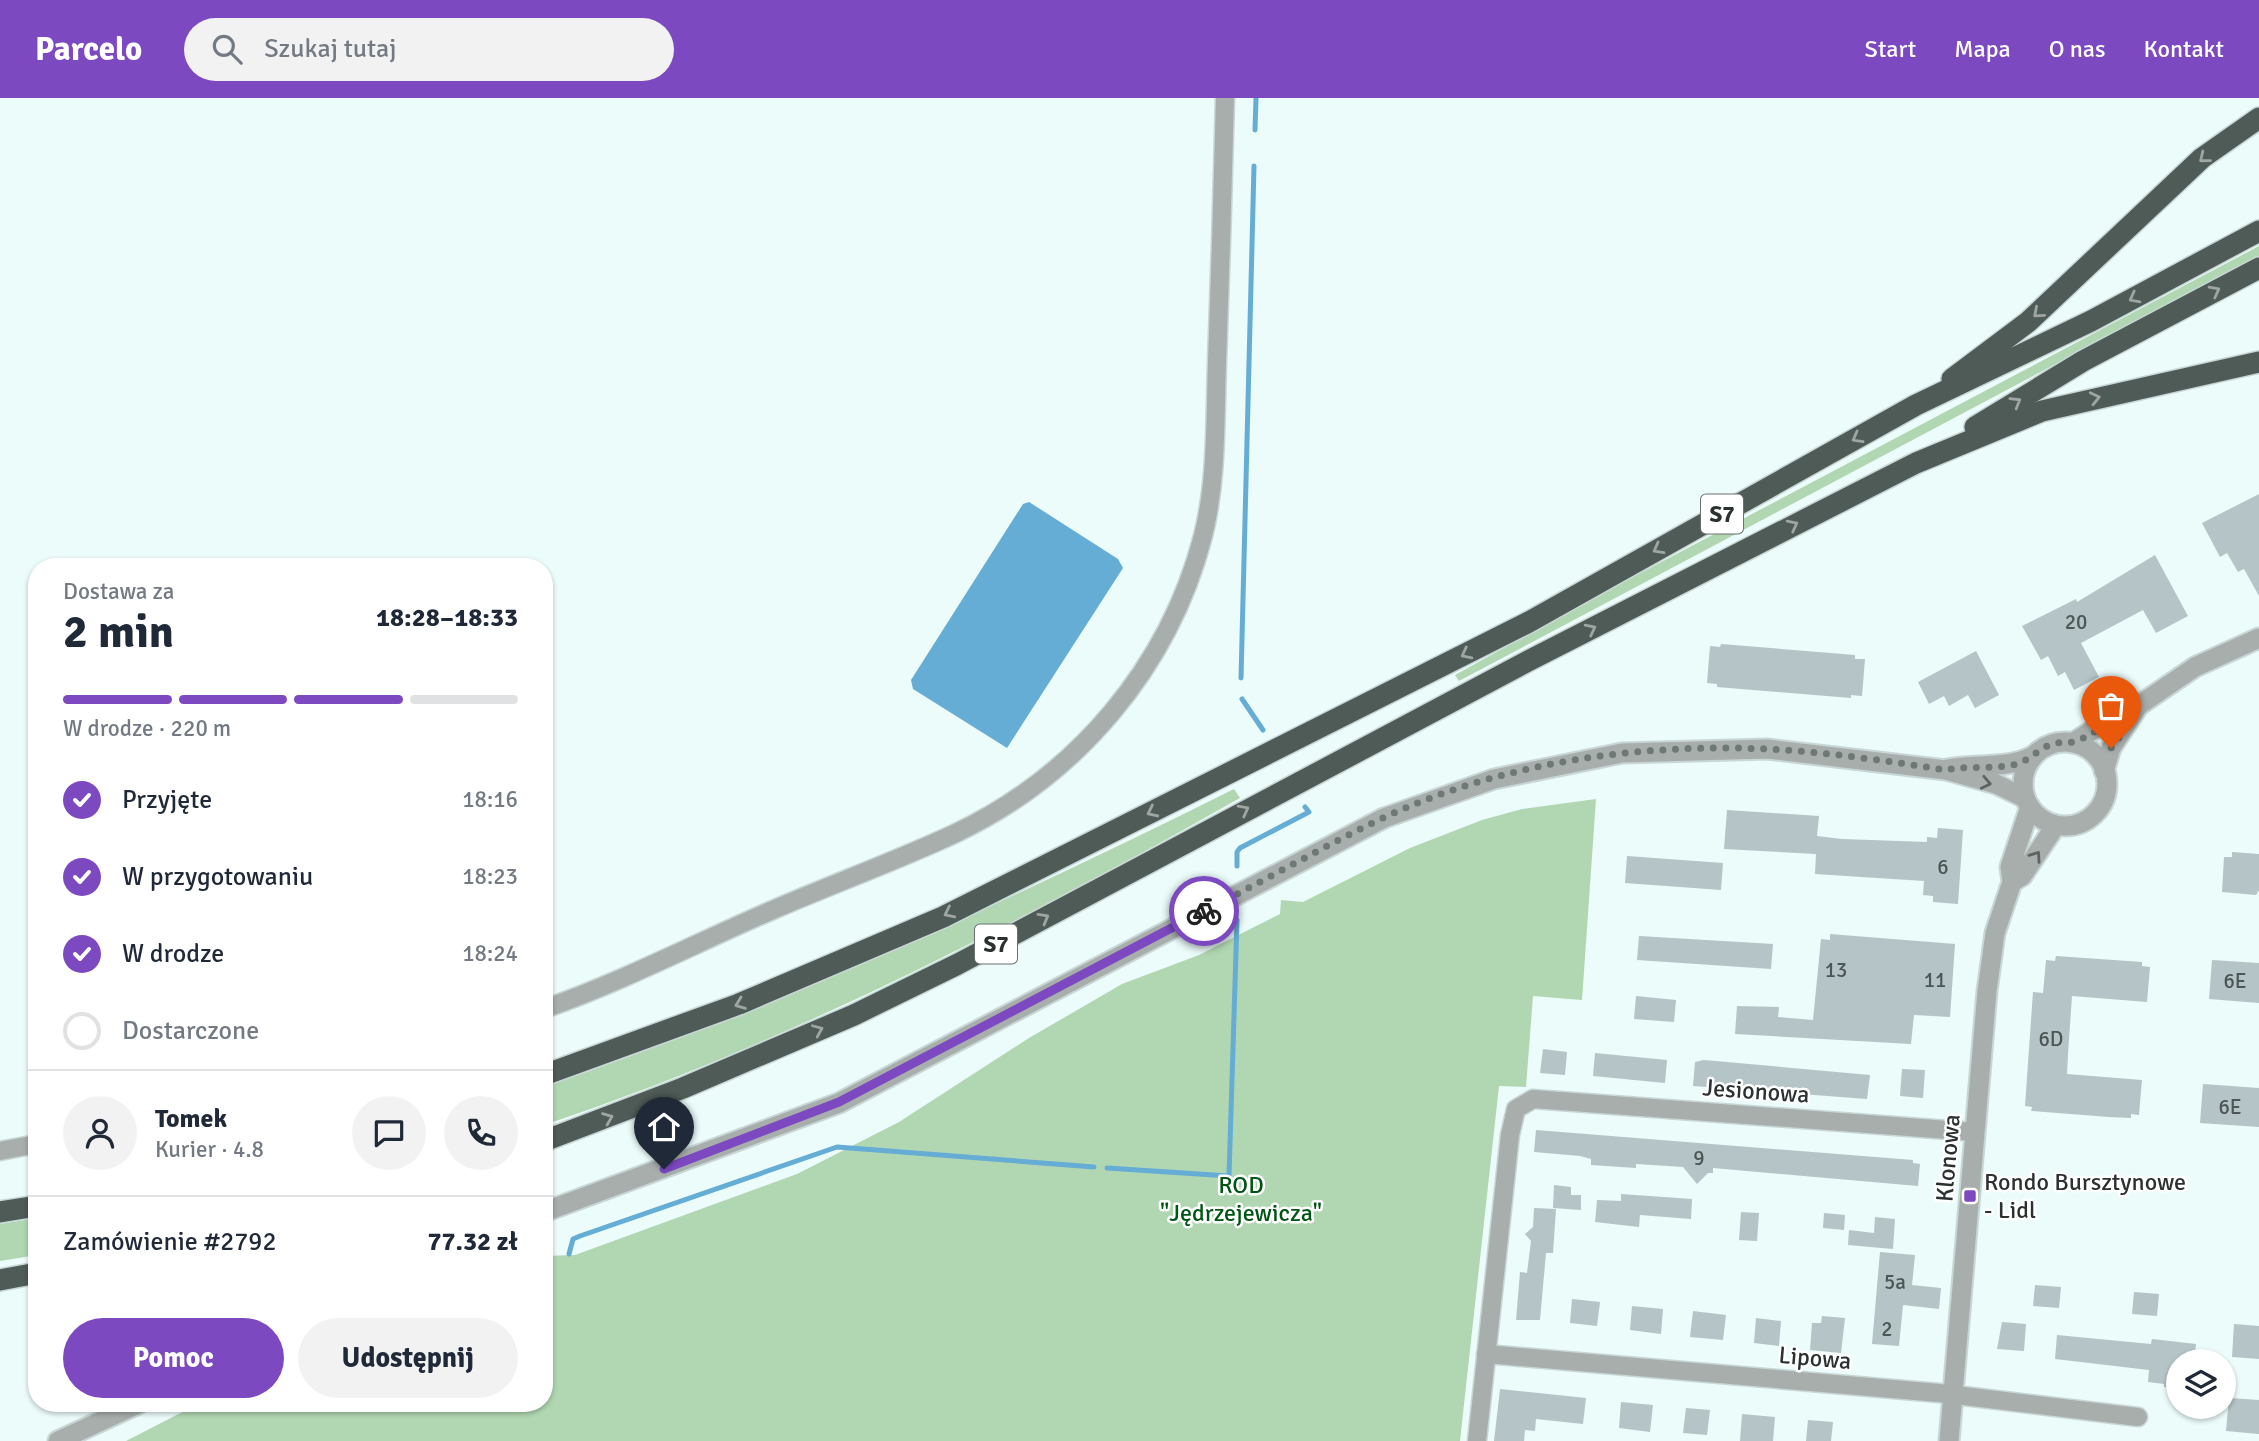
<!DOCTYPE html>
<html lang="pl">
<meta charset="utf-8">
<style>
body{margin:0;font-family:Signika,sans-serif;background:#f2f2f3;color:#1f2937;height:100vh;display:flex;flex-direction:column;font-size:26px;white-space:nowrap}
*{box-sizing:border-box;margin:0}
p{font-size:23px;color:#747a83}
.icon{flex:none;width:38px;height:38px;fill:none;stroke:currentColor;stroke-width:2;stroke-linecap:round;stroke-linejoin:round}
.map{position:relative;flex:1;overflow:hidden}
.drawer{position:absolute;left:28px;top:460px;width:525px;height:854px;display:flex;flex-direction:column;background:#fff;border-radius:28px;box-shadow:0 2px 5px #0004}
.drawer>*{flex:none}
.buttons{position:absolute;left:2166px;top:1251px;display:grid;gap:14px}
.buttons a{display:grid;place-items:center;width:70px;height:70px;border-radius:50%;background:#fff;box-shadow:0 2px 5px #0004;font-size:35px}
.pin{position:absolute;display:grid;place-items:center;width:60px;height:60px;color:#fff;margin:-72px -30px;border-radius:50% 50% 50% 0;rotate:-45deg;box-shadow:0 0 7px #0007}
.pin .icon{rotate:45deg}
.courier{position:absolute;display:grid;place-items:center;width:70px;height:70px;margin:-35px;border:5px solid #7c49c1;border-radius:50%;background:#fff;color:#222;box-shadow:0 2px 9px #0007}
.headline em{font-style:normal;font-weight:800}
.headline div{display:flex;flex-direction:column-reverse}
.headline{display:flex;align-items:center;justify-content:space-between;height:119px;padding:0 35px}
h1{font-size:46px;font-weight:800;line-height:52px}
.bar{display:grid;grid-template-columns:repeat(4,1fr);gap:10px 7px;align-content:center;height:84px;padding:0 35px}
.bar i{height:9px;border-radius:5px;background:#e0e1e3}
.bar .active{background:#7c49c1}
.bar p{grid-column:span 4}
.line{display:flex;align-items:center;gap:18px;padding:0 35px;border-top:2px solid #e0e1e3}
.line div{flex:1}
.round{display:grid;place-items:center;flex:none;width:74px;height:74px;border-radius:37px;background:#f2f2f3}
ol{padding:0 35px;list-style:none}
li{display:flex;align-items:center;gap:21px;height:77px}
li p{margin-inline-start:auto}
li .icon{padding:7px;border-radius:50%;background:#7c49c1;color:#fff;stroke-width:4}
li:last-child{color:#747a83}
li i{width:38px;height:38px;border:4px solid #e0e1e3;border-radius:50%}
.primary-button{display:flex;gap:14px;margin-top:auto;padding:14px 35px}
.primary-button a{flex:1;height:80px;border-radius:42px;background:#7c49c1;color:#fff;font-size:28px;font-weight:800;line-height:80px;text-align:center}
.primary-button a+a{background:#f2f2f3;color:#1f2937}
header{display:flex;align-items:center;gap:42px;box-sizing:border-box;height:98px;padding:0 35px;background:#7c49c1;color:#fff}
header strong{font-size:33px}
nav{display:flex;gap:38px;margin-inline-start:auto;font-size:24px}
.search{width:490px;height:63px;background:#f2f2f3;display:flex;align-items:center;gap:18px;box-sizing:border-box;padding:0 24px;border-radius:38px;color:#747a83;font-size:26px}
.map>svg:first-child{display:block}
.green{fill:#b1d7b2}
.water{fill:#65add4}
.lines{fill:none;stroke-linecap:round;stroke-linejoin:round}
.stream{stroke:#65add4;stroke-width:5}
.building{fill:#b4c4c7}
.minor-casing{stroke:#c8d7d6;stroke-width:21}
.tertiary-casing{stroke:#c8d7d6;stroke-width:23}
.motorway-casing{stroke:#c8d7d6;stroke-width:24}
.minor{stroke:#a8aeab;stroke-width:18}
.tertiary{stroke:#a8aeab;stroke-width:19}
.motorway{stroke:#4f5b56;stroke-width:21}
.oneway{stroke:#9ea5a2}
.oneway2{stroke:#5d6362}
.done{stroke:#6e7877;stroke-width:7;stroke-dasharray:0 12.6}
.route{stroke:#7c49c1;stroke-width:9}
.poi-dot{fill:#7c49c1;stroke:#fff;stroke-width:2.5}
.labels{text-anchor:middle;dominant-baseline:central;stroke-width:5;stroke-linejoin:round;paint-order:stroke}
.number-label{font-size:21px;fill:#4d5656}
.shield{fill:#fff;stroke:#6b6f6f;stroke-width:2}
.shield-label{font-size:23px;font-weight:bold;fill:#2b3131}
.street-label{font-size:24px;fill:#2b3131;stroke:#fff}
.poi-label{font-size:24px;fill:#2b3131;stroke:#fff;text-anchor:start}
.park-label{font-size:24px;fill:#005515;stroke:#fff}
</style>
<header>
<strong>Parcelo</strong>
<div class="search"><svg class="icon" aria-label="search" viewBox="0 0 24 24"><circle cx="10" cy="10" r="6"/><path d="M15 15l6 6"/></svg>Szukaj tutaj</div>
<nav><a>Start</a><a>Mapa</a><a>O nas</a><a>Kontakt</a></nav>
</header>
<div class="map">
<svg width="2259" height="1343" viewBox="0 0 2259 1343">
<rect width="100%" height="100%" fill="#ebfcfa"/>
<!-- green -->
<g class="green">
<path d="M2259 148V158L1459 583 1455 577 1614 489Z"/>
<path d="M1234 691 1240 700C1017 826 787 946 544 1027V989C783 907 1009 803 1234 691Z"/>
<path d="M1596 701 1582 902 1533 898 1526 989 1499 988 1460 1343H126L198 1306H544V1158L575 1157 797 1076 899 1024 1029 940 1122 886 1199 857 1280 816 1281 802 1303 804 1410 750 1482 722 1522 711Z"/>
<path d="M37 1120V1157L0 1163V1126Z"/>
</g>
<!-- water -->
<path class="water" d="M1029 404 1118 461 1123 470 1007 650 913 591 911 582 1023 406Z"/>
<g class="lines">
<!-- stream -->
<g class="stream">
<path d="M1255 32 1256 0"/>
<path d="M1241 580 1254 68"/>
<path d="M1242 601 1263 632"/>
<path d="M1237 768V754L1240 750 1309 714 1305 709"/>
<path d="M1107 1070 1229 1078 1237 822"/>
<path d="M569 1156 573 1141 580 1138 837 1049 1094 1069"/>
</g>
</g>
<!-- building -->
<g class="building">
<path d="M2259 396V498L2244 471 2238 474 2227 455 2220 459 2202 425Z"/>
<path d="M2155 457 2188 518 2156 535 2143 512 2081 545 2099 579 2074 592 2065 574 2058 578 2048 558 2041 562 2022 528 2076 501 2077 504Z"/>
<path d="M1721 546 1855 557V561H1865L1862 598 1851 597V600L1717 589V586L1707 585 1710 548 1720 549Z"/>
<path d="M1976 553 1999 597 1975 610 1968 597 1949 608 1944 598 1929 606 1918 584Z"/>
<path d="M1727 712 1819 718 1817 738 1842 741 1927 744V739L1937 740 1938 730 1963 732 1958 806 1933 804V798L1923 797 1924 783 1815 776 1816 756 1724 751Z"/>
<path d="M2232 754 2259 756V792L2256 797 2222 794 2224 759H2232Z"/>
<path d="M1627 758 1723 765 1721 792 1625 785Z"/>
<path d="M1830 836 1955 846 1950 919 1914 917 1911 946 1735 936 1737 908 1779 909 1778 919 1813 922 1821 841 1830 842Z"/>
<path d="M1639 838 1773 846 1771 871 1637 862Z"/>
<path d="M2056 858 2142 864V868L2150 869 2147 904 2072 898 2068 956 2067 976 2142 982 2139 1017 2131 1016V1020L2109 1019 2031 1013 2032 1009 2025 1008 2033 894 2043 895 2046 862 2055 863Z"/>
<path d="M2212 862 2259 865V905L2209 901Z"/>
<path d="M1636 898 1676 902 1674 924 1634 921Z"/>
<path d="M1543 951 1567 954 1565 977 1540 975Z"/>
<path d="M1595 955 1667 962 1665 985 1593 978Z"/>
<path d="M1704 962 1870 977 1867 1001 1693 988 1695 964Z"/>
<path d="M1902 971 1925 972 1923 1000 1900 998Z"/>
<path d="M2203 986 2259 990V1029L2200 1025Z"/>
<path d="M1536 1032 1913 1062V1065L1920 1066 1918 1088 1713 1070V1075H1708L1697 1086 1683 1069 1636 1066V1070L1591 1067V1061L1580 1058 1534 1054Z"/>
<path d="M1554 1087 1571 1089V1097H1581V1112L1553 1110Z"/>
<path d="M1621 1096 1692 1101 1691 1121 1640 1117 1639 1129 1595 1124 1597 1102 1621 1103Z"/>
<path d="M1534 1110 1556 1111 1553 1155H1546L1540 1222H1516L1520 1174 1527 1175 1531 1143 1525 1136 1533 1129Z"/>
<path d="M1741 1114 1759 1115 1757 1143 1739 1142Z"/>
<path d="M1824 1115 1845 1117 1844 1132 1823 1130Z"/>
<path d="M1875 1119 1895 1121 1893 1151 1848 1147 1849 1132 1874 1135Z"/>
<path d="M1880 1154 1915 1157 1912 1187 1941 1190 1939 1211 1903 1207 1899 1248 1872 1246Z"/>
<path d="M2035 1187 2061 1189 2059 1210 2033 1208Z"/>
<path d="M2134 1194 2159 1196 2157 1218 2132 1216Z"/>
<path d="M1572 1201 1600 1204 1597 1228 1570 1225Z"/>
<path d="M1632 1208 1663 1211 1661 1236 1630 1232Z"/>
<path d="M1693 1213 1726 1217 1723 1242 1690 1239Z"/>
<path d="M1822 1218 1845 1220 1841 1255 1810 1252 1812 1225H1821Z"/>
<path d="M1756 1220 1781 1223 1779 1248 1754 1245Z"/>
<path d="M2002 1224 2026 1226 2024 1253 1997 1251Z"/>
<path d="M2234 1226 2259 1228V1261L2232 1259Z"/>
<path d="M2057 1237 2151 1246 2152 1241 2196 1246 2194 1264H2179V1290L2164 1289V1286L2148 1284 2149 1272 2055 1261Z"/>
<path d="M1500 1291 1586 1300 1583 1326 1536 1321 1535 1333 1525 1332 1524 1343H1494Z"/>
<path d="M2229 1300 2259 1302V1336L2226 1333Z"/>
<path d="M1621 1304 1653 1307 1650 1334 1619 1330Z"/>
<path d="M1686 1310 1710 1312 1707 1337 1683 1335Z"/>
<path d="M1742 1316 1775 1319 1773 1343H1740Z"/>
<path d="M1808 1322 1833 1324 1831 1343H1806Z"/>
</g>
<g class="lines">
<defs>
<g id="minor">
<path d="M544 911C624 883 698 844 775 811 835 785 896 763 954 736 1077 678 1169 569 1203 438 1217 383 1215 322 1217 265 1220 177 1223 88 1225 0"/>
<path d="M0 1053 37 1046"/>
<path d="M1486 1256 1939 1295 2138 1319"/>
<path d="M1477 1343 1510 1037 1516 1011 1533 1001 1975 1034"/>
</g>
<g id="tertiary">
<circle cx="2065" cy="686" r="42"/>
<path d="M2073 645 2112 619 2138 608 2195 569 2259 540"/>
<path d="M1947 671C1976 665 2006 672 2033 658"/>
<path d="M2104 673 2111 650 2138 608"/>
<path d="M2012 784 2022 778 2056 727"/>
<path d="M544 1114 839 1005 1384 720 1494 681 1622 655 1767 651 1946 672 1996 686 2025 700"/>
<path d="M58 1343 138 1306"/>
<path d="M1949 1343 1987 893 1995 835 2012 784 2010 769 2030 709"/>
</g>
<g id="motorway">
<path d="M1952 281 2028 224 2202 60 2259 20"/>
<path d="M1975 329 2083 263 2259 170"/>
<path d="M544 977 739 906 943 819 1527 525 1916 307 2091 223 2259 133"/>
<path d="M544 1043 683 990 854 917 958 866 1530 562 1916 365 2042 313 2259 264"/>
<path d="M0 1114 37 1108"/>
<path d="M0 1182 37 1175"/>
</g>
</defs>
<!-- minor casing -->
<use href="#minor" class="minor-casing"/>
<!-- tertiary casing -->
<use href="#tertiary" class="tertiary-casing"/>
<!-- motorway casing -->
<use href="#motorway" class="motorway-casing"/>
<!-- minor -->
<use href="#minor" class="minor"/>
<!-- tertiary -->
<use href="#tertiary" class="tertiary"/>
<!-- motorway -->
<use href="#motorway" class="motorway"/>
</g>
<!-- one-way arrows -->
<defs><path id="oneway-chevron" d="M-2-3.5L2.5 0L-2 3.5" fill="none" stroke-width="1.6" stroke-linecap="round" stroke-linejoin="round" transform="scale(1.75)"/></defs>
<g class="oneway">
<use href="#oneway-chevron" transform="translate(2204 60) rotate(141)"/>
<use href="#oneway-chevron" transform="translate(2215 193) rotate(-28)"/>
<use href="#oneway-chevron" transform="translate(2134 200) rotate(152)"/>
<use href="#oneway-chevron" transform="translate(2038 215) rotate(139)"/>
<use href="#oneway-chevron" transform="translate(2095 300) rotate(-13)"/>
<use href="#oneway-chevron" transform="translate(2016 304) rotate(-31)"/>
<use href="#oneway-chevron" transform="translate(1857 340) rotate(151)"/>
<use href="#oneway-chevron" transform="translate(1793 427) rotate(-27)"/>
<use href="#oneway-chevron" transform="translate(1658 451) rotate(151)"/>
<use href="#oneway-chevron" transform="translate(1591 531) rotate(-27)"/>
<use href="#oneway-chevron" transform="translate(1466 556) rotate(153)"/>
<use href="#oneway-chevron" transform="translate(1244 712) rotate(-28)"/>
<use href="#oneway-chevron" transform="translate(1152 714) rotate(154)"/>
<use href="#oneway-chevron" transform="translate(949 815) rotate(154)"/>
<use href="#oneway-chevron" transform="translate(1044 820) rotate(-30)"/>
<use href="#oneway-chevron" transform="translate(740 906) rotate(159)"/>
<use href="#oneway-chevron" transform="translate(818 932) rotate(-23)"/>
<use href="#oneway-chevron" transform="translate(608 1020) rotate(-22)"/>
</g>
<g class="oneway2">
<use href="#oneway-chevron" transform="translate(1986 685) rotate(12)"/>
<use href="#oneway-chevron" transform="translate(2036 758) rotate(-55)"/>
</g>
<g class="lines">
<!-- done -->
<path class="done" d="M1204 813C1264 783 1322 749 1383 720 1500 665 1638 645 1767 651 1827 654 1887 663 1946 672 1969 667 1995 672 2017 666 2030 662 2038 651 2050 647 2059 643 2068 646 2076 643 2099 635 2114 617 2138 608L2132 622 2111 650"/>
<!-- route -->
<path class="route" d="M664 1071 839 1004 1204 813"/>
</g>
<!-- markers -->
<rect class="poi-dot" x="1963" y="1091" width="14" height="14" rx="3.5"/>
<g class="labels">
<!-- number labels -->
<g class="number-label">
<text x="2076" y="524">20</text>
<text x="1943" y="769">6</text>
<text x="1836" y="872">13</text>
<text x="1935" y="882">11</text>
<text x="2235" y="883">6E</text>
<text x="2051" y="941">6D</text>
<text x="2230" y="1009">6E</text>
<text x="1699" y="1060">9</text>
<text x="1895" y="1184">5a</text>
<text x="1887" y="1231">2</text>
</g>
<!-- shield labels -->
<g class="shield">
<rect x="1701" y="396.5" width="42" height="39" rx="5"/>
<rect x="975" y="826.5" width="42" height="39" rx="5"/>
</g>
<g class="shield-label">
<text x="1722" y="416">S7</text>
<text x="996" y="846">S7</text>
</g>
<!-- street labels -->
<g class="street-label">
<text transform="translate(1756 993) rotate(4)">Jesionowa</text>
<text transform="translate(1948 1060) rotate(-85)">Klonowa</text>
<text transform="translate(1815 1260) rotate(5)">Lipowa</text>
</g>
<!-- poi labels -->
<g class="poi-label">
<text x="1984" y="1084">Rondo Bursztynowe<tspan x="1984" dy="28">- Lidl</tspan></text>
</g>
<!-- park labels -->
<g class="park-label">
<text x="1241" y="1087">ROD<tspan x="1241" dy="28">"Jędrzejewicza"</tspan></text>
</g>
</g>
</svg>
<div class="buttons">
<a><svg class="icon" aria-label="layers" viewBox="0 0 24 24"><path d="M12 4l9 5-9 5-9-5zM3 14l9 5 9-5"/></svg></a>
</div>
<div class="pin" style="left:2111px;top:650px;background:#ea580c"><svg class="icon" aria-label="bag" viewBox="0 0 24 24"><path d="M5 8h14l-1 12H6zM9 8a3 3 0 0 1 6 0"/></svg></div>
<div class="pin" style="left:664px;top:1071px;background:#1f2937"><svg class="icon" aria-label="home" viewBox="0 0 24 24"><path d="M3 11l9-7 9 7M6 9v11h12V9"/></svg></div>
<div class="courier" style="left:1204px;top:813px"><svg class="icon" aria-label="bike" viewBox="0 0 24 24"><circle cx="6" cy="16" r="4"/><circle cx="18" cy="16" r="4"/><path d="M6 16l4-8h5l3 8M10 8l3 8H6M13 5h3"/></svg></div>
<section class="drawer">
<div class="headline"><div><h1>2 min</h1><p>Dostawa za</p></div><em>18:28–18:33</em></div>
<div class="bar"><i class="active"></i><i class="active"></i><i class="active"></i><i></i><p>W drodze · 220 m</p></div>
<ol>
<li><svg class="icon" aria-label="check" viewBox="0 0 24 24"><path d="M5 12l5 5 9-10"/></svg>Przyjęte<p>18:16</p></li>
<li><svg class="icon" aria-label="check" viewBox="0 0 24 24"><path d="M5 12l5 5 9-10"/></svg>W przygotowaniu<p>18:23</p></li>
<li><svg class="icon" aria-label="check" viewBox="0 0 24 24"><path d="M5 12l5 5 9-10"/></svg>W drodze<p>18:24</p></li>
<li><i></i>Dostarczone</li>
</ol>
<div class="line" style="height:126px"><a class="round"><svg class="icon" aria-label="person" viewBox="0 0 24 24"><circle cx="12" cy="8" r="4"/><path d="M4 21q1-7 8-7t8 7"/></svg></a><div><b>Tomek</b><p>Kurier · 4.8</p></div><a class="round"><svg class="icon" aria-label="chat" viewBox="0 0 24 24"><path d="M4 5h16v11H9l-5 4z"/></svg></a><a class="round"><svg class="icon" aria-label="phone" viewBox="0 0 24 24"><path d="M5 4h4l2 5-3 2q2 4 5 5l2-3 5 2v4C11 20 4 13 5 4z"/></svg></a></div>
<div class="line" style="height:91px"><div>Zamówienie #2792</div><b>77.32 zł</b></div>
<div class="primary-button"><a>Pomoc</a><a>Udostępnij</a></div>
</section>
</div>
